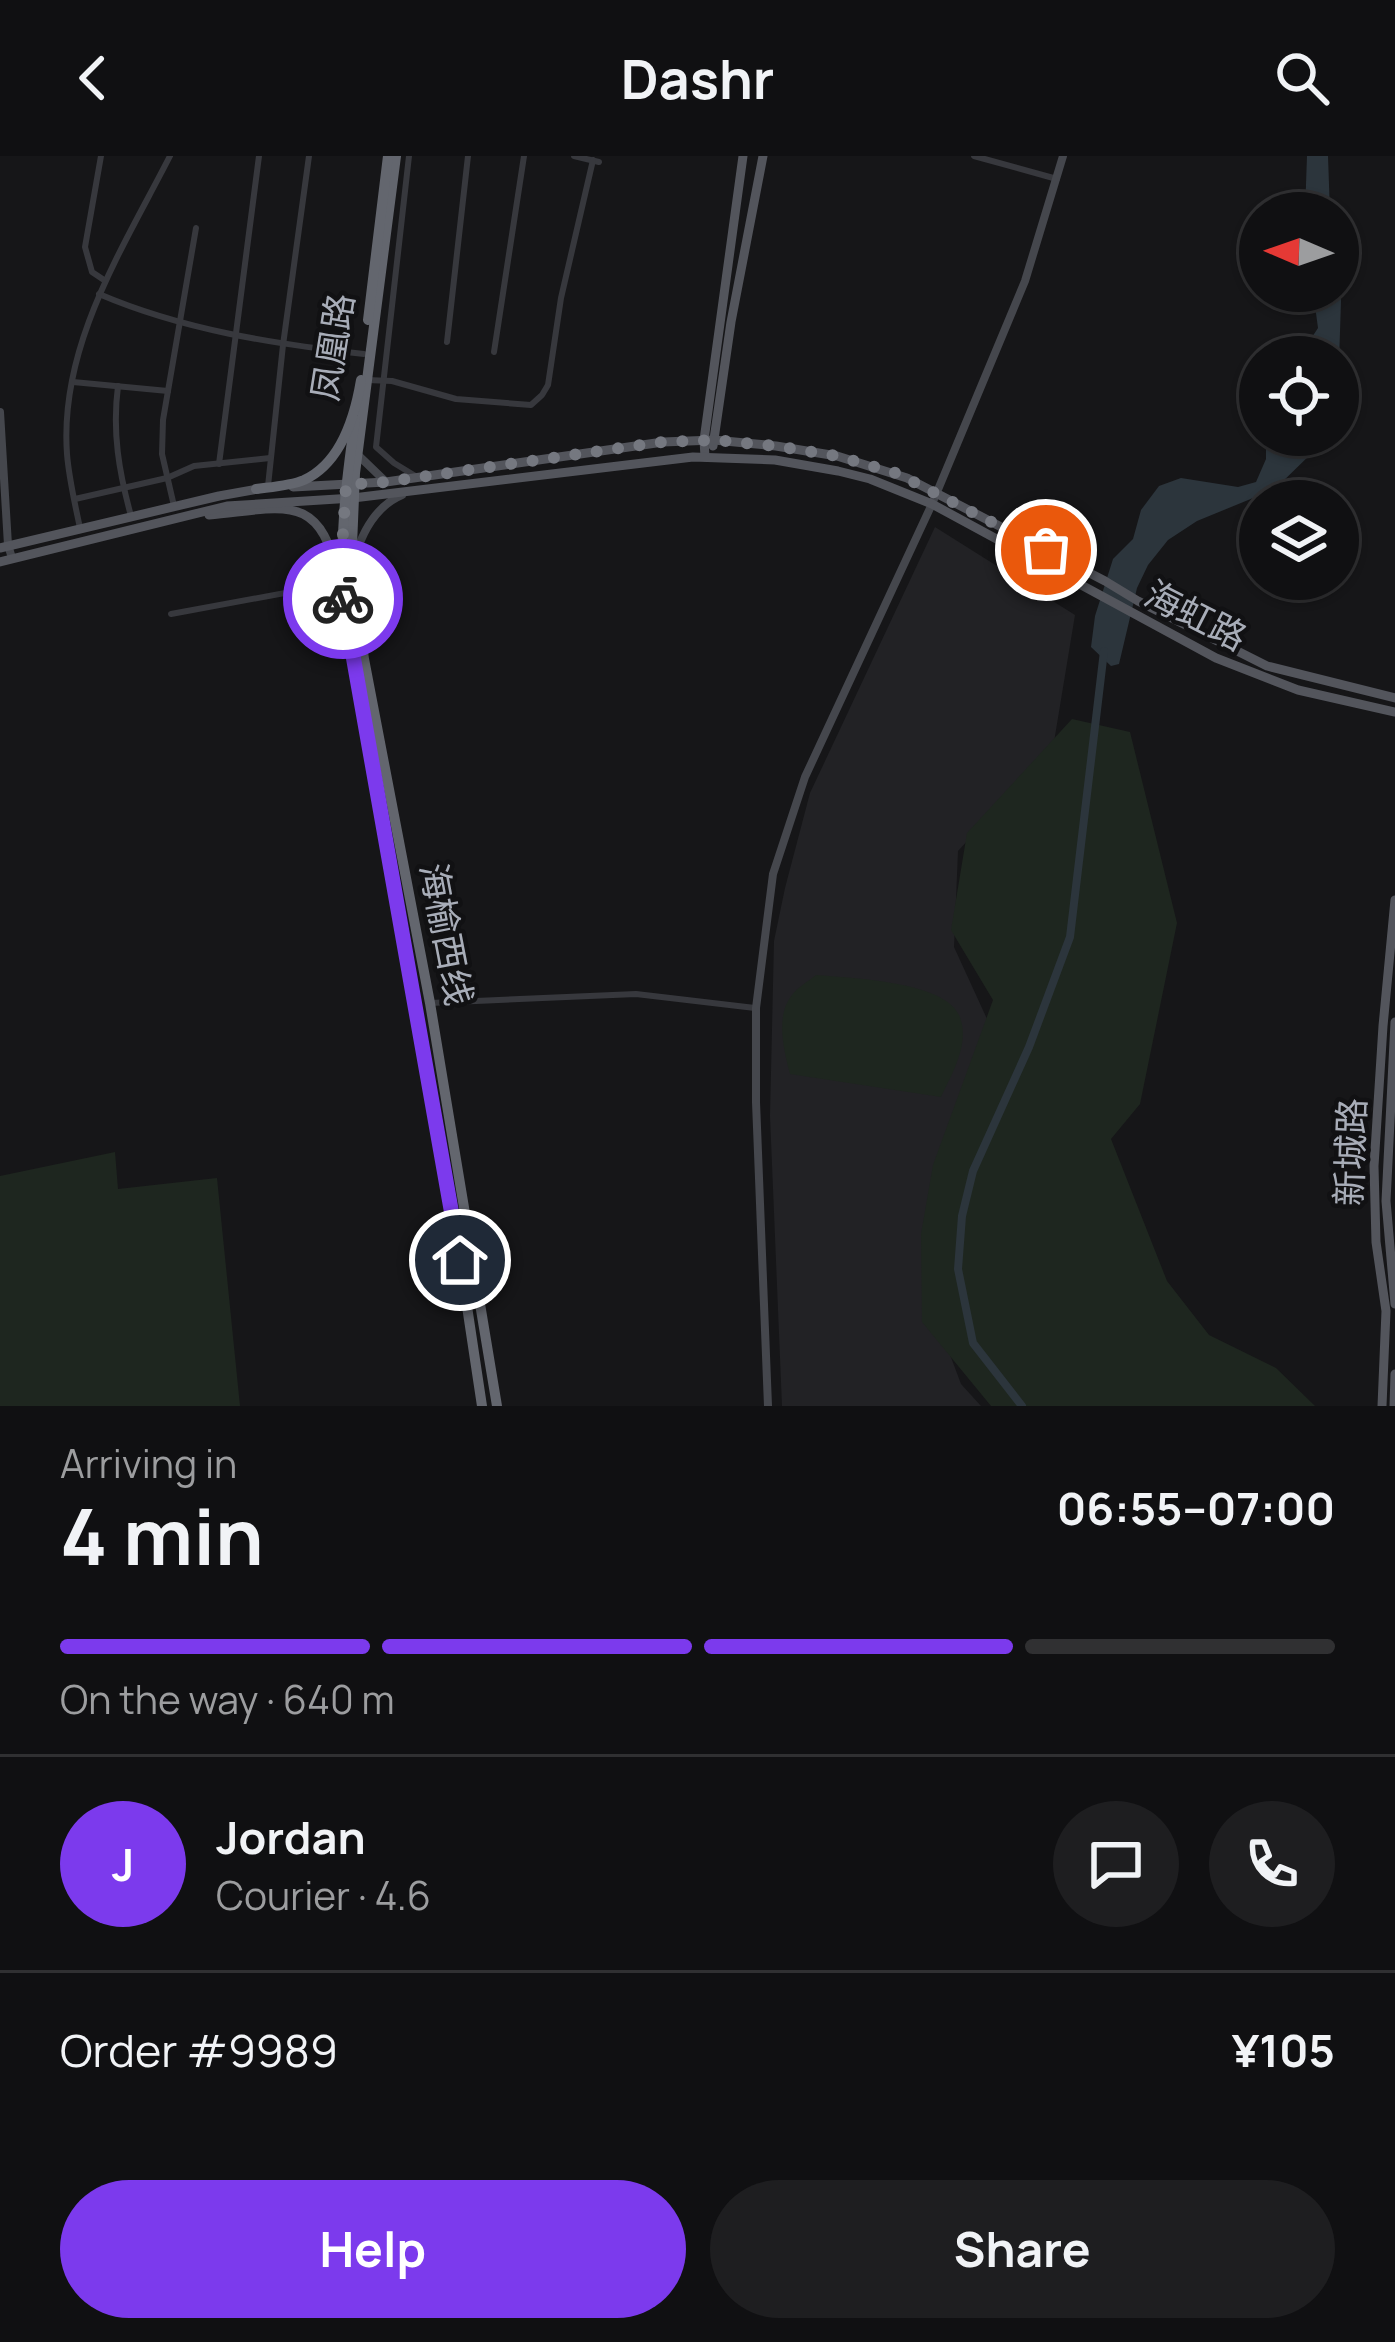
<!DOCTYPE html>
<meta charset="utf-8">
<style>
body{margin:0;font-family:Manrope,"Noto Sans SC",sans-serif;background:#1e1e20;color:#f1f3f6;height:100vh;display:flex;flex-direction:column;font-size:45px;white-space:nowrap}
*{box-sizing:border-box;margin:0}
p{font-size:39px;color:#9c9d9f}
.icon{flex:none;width:66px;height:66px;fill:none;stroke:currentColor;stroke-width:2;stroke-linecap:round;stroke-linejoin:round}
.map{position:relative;height:1250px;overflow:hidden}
.panel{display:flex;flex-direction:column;background:#101012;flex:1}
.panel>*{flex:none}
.needle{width:78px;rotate:272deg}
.fabs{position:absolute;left:1239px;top:36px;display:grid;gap:24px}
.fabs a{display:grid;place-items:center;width:120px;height:120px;border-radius:50%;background:#101012;box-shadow:0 3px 9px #0004,0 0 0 3px #303032;font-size:60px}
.pin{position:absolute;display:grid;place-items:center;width:102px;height:102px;color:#fff;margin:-51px;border:6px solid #fff;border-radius:50%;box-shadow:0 3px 12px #0007}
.courier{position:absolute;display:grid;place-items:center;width:120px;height:120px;margin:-60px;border:9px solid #7c3aed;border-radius:50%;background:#fff;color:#222;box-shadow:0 3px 15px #0007}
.head em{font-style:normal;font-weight:700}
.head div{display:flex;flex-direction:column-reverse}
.head{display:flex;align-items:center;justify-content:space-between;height:204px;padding:0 60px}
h1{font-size:78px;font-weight:700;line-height:90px}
.bar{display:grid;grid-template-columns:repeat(4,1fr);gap:18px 12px;align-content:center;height:144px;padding:0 60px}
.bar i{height:15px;border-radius:9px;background:#303032}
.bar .on{background:#7c3aed}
.bar p{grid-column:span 4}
.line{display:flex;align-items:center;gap:30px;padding:0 60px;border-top:3px solid #303032}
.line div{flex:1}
.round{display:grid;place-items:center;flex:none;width:126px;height:126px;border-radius:63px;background:#1e1e20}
.cta{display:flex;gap:24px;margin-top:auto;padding:24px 60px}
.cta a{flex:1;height:138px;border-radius:72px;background:#7c3aed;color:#fff;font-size:48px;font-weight:700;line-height:138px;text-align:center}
.cta a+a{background:#1e1e20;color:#f1f3f6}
header{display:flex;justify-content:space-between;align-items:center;height:156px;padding:0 60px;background:#101012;font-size:54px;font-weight:700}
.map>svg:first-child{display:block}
.built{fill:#222225}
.green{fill:#1e261f}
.water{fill:#2c353c}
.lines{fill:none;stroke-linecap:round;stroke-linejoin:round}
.canal{stroke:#2c353c;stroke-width:8}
.street{stroke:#37383d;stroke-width:6}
.secondary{stroke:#45474d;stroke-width:8}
.primary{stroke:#53555c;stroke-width:9}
.highway{stroke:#63666e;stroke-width:10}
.done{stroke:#757880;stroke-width:12;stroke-dasharray:0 21.6}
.route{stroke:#7c3aed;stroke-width:15}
.labels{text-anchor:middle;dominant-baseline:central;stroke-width:9;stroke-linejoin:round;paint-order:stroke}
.street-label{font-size:36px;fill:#a8adb8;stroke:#111113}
</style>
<header><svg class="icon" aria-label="back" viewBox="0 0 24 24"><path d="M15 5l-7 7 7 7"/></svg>Dashr<svg class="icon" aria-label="search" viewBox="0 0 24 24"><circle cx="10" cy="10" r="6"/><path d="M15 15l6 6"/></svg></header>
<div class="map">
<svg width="1395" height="1250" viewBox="0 0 1395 1250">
<rect width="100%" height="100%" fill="#161618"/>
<!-- built -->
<path class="built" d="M935 371 1075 459 1053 592 958 695 954 791 993 876 937 1164 961 1228 981 1250H782L770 960 774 785 785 732 810 637Z"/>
<!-- green -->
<g class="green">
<path d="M1072 563 1130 576 1177 767 1140 948 1111 983 1167 1125 1209 1179 1276 1212 1315 1250H991L922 1166 921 1078 933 1009 993 844 951 774 967 677Z"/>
<path d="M816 819C849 822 944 825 959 859 971 886 952 918 941 941L790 918C784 895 775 860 792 839 798 831 809 825 816 819Z"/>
<path d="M115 996 118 1033 217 1022 240 1250H0V1020Z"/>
</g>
<!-- water -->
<g class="water">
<path d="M1307 0H1328L1330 57H1305Z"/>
<path d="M1338 113 1341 145 1338 237V201H1299L1318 172 1313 135H1338Z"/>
<path d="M1266 279H1324L1317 292 1275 333 1197 365 1168 384 1148 409 1137 432 1119 508 1111 510 1091 491 1095 460 1113 403 1133 383 1141 354 1159 330 1181 322 1238 331 1256 326 1266 303Z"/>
</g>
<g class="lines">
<!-- canal -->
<path class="canal" d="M1022 1250 973 1187 958 1113 962 1060 973 1015 1029 891 1070 781 1104 495"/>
<!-- street -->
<g class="street">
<path d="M101 0 85 91 92 116 104 124"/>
<path d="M409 0 376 291 394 307 417 321"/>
<path d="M574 0 599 6"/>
<path d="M974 0 1057 23"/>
<path d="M99 138C183 174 274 188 364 198"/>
<path d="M447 186 468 0"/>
<path d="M494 196 524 0"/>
<path d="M367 224 392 225 456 243 531 249 542 239 548 229 561 142 593 4"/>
<path d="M73 226 168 235"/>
<path d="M118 230C112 276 119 316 131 360"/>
<path d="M219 308 259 0"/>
<path d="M268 330 283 189 309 0"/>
<path d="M75 343 167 322 194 310 270 302"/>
<path d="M174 350 162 298 163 264 196 72"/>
<path d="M80 372C75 348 69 323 67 298 59 190 123 92 170 0"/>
<path d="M171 458 339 427"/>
<path d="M430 847 636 838 755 852"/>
</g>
<!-- secondary -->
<g class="secondary">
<path d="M0 256 8 389 12 402"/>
<path d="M358 299 385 325"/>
<path d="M355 401C363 374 376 350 402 339"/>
<path d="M768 1250 756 946V852L773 718 805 621 932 348 1025 125 1063 0"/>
</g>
<!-- primary -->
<g class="primary">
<path d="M713 290 731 166 763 0"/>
<path d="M705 301 704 284 743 0"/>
<path d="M293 331 386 326 663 286 714 284 776 290 837 300 907 322 1105 425 1138 445 1267 510 1395 542"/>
<path d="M209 359C285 352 320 334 339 424"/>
<path d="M0 392 219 340 258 333"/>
<path d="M0 406 227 350 353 342 693 301 775 304 838 315 870 323 932 348 1216 502 1298 534 1395 556"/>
<path d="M1395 866 1386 1045 1395 1148"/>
<path d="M1382 1250 1386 1155 1376 1086 1374 1010 1383 870 1395 744"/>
<path d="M1394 1250 1395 1218"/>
</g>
<!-- highway -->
<g class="highway">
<path d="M396 0 355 317 351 414 364 503 430 847 497 1250"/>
<path d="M368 164 388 0"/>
<path d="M355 264C346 326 339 385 344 447L460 1104 482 1250"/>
<path d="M256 333C271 331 290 330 304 324 341 307 355 260 361 224"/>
</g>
</g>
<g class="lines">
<!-- done -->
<path class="done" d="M343 443 341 409 346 329 386 326 662 286 714 284 776 290 837 300 896 317 1046 394"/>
<!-- route -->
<path class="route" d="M343 443 460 1104"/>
</g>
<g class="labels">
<!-- street labels -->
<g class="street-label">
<text transform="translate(332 191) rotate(-81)">凤凰路</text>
<text transform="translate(1196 459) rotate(27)">海虹路</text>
<text transform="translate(447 778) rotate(79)">海榆西线</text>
<text transform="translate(1350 996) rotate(-88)">新城路</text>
</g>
</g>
</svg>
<div class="fabs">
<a><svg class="needle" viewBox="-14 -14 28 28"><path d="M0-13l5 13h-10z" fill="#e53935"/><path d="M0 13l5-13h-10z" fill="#9c9d9f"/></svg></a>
<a><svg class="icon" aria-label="locate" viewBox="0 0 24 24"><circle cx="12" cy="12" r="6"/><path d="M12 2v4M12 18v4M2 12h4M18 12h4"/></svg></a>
<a><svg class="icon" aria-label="layers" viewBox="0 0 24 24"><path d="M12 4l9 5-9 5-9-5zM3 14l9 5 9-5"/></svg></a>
</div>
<div class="pin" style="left:1046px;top:394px;background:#ea580c"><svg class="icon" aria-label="bag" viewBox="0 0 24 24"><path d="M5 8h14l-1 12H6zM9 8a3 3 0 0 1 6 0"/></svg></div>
<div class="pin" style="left:460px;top:1104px;background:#1f2937"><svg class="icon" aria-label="home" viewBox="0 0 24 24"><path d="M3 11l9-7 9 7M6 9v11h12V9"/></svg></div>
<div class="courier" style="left:343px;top:443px"><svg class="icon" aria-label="bike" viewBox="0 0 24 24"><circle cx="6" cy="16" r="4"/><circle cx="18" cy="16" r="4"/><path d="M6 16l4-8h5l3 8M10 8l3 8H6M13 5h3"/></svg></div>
</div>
<section class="panel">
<div class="head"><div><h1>4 min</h1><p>Arriving in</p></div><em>06:55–07:00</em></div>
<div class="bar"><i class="on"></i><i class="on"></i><i class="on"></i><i></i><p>On the way · 640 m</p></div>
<div class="line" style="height:216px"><b class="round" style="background:#7c3aed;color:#fff">J</b><div><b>Jordan</b><p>Courier · 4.6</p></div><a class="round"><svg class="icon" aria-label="chat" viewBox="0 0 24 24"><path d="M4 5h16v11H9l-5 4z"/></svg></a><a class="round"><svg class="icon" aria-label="phone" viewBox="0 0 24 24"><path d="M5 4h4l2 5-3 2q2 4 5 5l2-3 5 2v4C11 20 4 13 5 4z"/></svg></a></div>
<div class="line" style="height:156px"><div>Order #9989</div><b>¥105</b></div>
<div class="cta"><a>Help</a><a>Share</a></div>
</section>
